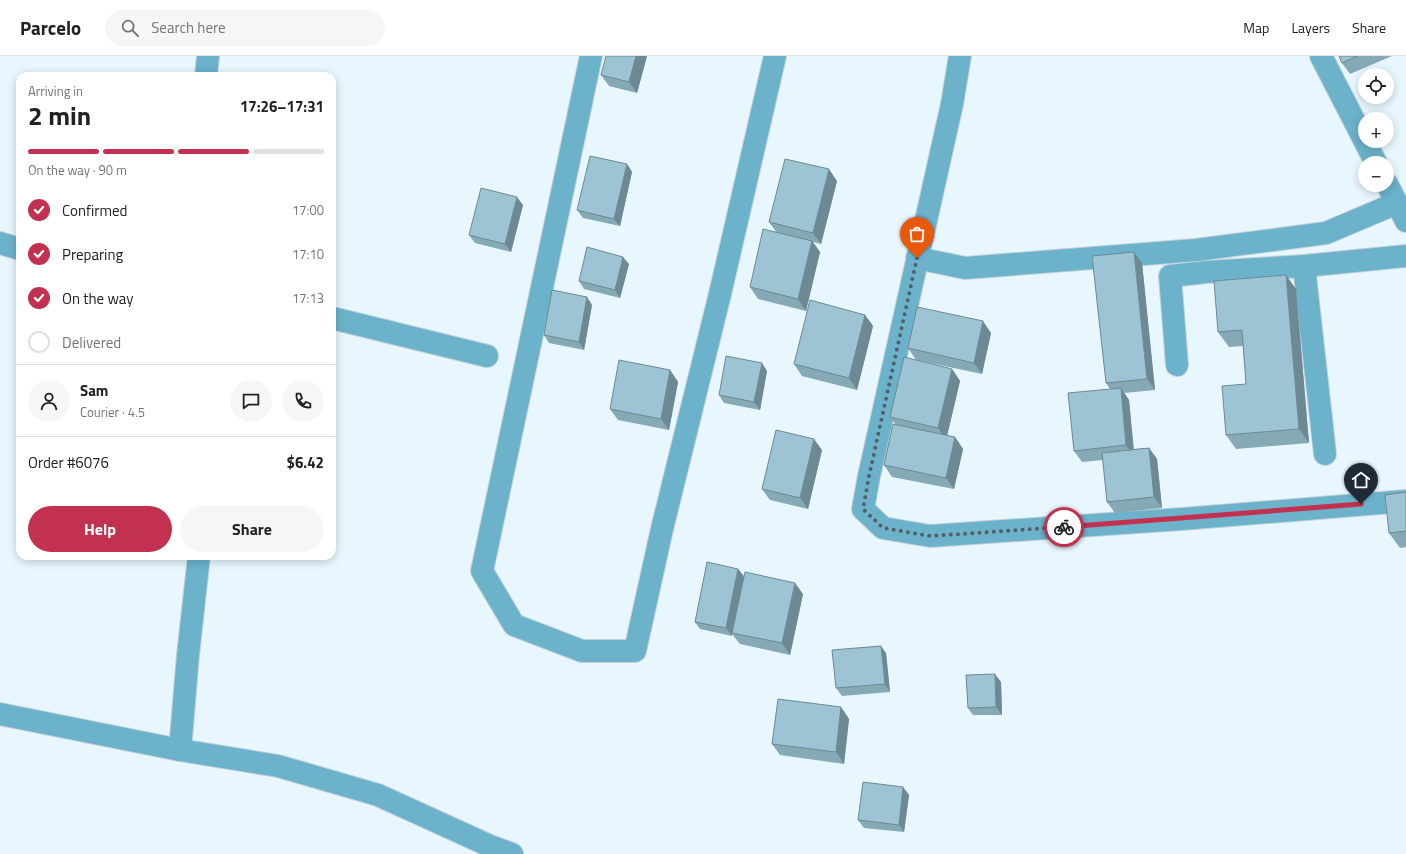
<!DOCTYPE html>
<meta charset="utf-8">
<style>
body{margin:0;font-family:"Titillium Web",sans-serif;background:#f6f6f6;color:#222;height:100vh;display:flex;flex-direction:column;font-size:15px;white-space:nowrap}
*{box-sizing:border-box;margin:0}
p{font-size:13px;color:#767676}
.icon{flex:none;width:22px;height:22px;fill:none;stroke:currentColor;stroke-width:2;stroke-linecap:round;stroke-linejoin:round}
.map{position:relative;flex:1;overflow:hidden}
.panel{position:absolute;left:16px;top:16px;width:320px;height:488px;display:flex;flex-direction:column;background:#fff;border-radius:12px;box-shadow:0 2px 10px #0003}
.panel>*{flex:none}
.fabs{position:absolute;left:1358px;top:12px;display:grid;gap:8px}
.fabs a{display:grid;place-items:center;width:36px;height:36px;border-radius:50%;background:#fff;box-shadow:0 2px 10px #0003;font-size:20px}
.pin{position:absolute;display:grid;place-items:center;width:34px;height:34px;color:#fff;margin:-41px -17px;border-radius:50% 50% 50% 0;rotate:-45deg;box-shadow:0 0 4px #0007}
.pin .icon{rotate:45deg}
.courier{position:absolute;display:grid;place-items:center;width:40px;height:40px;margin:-20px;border:3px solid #c23250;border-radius:50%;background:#fff;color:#222;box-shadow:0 1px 5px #0007}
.head em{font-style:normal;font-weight:700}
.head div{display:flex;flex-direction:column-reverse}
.head{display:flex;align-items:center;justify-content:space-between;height:68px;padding:0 12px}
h1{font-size:26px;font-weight:700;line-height:30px}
.bar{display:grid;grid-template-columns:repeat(4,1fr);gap:6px 4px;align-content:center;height:48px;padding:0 12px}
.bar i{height:5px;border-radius:3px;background:#e0e0e0}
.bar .active{background:#c23250}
.bar p{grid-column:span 4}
.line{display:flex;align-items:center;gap:10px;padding:0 12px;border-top:1px solid #e0e0e0}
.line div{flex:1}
.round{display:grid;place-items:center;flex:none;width:42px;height:42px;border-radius:21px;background:#f6f6f6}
ol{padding:0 12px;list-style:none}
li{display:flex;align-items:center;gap:12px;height:44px}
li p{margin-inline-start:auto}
li .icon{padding:4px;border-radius:50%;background:#c23250;color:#fff;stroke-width:4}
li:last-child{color:#767676}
li i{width:22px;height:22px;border:2px solid #e0e0e0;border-radius:50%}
.cta{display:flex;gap:8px;margin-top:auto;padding:8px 12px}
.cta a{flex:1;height:46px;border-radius:24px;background:#c23250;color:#fff;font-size:16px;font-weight:700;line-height:46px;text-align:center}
.cta a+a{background:#f6f6f6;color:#222}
header{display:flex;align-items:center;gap:24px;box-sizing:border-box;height:56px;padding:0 20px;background:#fff;border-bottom:1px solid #e0e0e0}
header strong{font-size:19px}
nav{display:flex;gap:22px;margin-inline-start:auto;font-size:14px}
.search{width:280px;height:36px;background:#f6f6f6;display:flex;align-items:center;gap:10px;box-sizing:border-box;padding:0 14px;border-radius:22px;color:#767676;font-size:15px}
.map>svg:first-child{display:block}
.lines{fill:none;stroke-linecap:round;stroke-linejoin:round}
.minor-casing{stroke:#c2d2d8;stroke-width:24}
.minor{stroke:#6cb2cb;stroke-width:22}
.wall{fill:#86a9b6}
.shaded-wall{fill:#6d8994}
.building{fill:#9cc4d4;stroke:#6d8994}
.done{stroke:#525f65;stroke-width:4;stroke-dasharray:0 7.2}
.route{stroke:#c23250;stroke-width:5}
</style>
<header>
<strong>Parcelo</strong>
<div class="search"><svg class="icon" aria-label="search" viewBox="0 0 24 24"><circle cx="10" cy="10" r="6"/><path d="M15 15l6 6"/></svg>Search here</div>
<nav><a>Map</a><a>Layers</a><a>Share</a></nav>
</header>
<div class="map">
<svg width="1406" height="798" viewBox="0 0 1406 798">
<rect width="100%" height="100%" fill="#e7f7fd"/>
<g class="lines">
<defs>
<g id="minor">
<path d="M591 0 482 515 514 569 582 595H635L662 473 720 238 775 0"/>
<path d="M960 0 952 48 869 420 863 453 883 472 930 480 1182 463 1406 445"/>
<path d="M1321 0 1376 107"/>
<path d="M206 20 208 0"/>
<path d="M1387 128 1406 165"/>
<path d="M0 187 20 193"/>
<path d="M917 202 965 212 1196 194 1326 177 1397 147"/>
<path d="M1304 210 1325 398"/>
<path d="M332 262 487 300"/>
<path d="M1177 309 1170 220 1206 216 1304 210 1406 200"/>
<path d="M0 658 180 694 278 710 378 739 490 790 512 798"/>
<path d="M180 694 188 599 199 500"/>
</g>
</defs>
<!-- minor casing -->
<use href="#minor" class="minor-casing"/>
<!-- minor -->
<use href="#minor" class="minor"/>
</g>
<!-- wall -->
<g class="wall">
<path d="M606 0H647L637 37 609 30 601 19Z"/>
<path d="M1339 0H1392L1350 18 1342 7Z"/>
<path d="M627 108 632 116 620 170 583 162 577 154Z"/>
<path d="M837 125 821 188 813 186 820 196 806 255 758 243 750 231 777 177 769 166Z"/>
<path d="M523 149 511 196 475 187 469 179Z"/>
<path d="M1142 207 1155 334 1124 337 1129 344 1134 393 1149 392 1157 403 1162 452 1115 457 1107 446 1103 404 1082 406 1074 395 1110 333 1106 327Z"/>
<path d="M629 208 620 242 584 233 579 225Z"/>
<path d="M1296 233 1309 387 1236 393 1226 379 1246 328 1243 290 1229 291 1218 276Z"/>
<path d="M592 249 584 294 549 287 544 279Z"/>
<path d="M865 259 873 270 857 334 802 320 794 308Z"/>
<path d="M991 277 982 318 916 304 908 292Z"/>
<path d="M952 313 960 325 947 380 955 381 963 393 954 433 892 421 884 409 896 369 890 361Z"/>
<path d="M670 314 678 326 669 374 618 364 610 353Z"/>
<path d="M767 315 760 354 724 347 719 339Z"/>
<path d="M822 394 808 453 770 444 762 433Z"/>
<path d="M1406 436V491L1400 492 1389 477Z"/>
<path d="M738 513 744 520 803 538 790 599 740 588 732 578V580L700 573 695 566Z"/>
<path d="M886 597 890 636 842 640 836 632Z"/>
<path d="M1001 626 1002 659H973L968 652Z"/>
<path d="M841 651 849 663 844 708 780 699 772 688Z"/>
<path d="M903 731 909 739 904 776 864 772 858 764Z"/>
</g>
<!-- shaded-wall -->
<g class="shaded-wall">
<path d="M636 0H647L637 37 629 26Z"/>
<path d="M627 108 632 116 620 170 614 163Z"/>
<path d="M829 113 837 125 821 188 813 177Z"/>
<path d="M517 141 523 149 511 196 505 188Z"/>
<path d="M812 185 820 196 806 255 798 243Z"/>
<path d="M1134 196 1142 207 1155 334 1147 323Z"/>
<path d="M623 201 629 208 620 242 615 234Z"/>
<path d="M1286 219 1296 233 1309 387 1299 373Z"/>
<path d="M587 241 592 249 584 294 579 286Z"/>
<path d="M865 259 873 270 857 334 849 322Z"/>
<path d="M983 265 991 277 982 318 974 307Z"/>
<path d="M762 307 767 315 760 354 754 346Z"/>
<path d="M952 313 960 325 946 384 938 372Z"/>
<path d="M670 314 678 326 669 374 661 363Z"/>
<path d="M1121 332 1129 344 1134 401 1126 389Z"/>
<path d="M955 381 963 393 954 433 946 422Z"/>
<path d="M814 383 822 394 808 453 800 442Z"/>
<path d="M1149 392 1157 403 1162 452 1154 441Z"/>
<path d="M738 513 744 521 732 577V580L726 572Z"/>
<path d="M795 527 803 538 790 599 782 587Z"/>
<path d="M881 590 886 597 890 636 885 628Z"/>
<path d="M995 618 1001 626 1002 659 996 651Z"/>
<path d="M841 651 849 663 844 708 836 696Z"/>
<path d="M903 731 909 739 904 776 899 769Z"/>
</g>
<!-- building -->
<g class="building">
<path d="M606 0H636L629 26 601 19Z"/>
<path d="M1339 0H1357L1342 7Z"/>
<path d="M590 100 627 108 614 163 577 154Z"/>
<path d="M785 103 829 113 813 177 769 166Z"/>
<path d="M481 132 517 141 505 188 469 179Z"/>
<path d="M763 173 812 185 798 243 750 231Z"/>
<path d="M587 191 623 201 615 234 579 225Z"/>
<path d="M1134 196 1147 323 1106 327 1092 200Z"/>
<path d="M1286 219 1299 373 1226 379 1222 330 1246 328 1242 274 1218 276 1214 225Z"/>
<path d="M552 234 587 241 579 286 544 279Z"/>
<path d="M810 244 865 259 849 322 794 308Z"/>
<path d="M917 251 983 265 974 307 908 292Z"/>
<path d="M726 300 762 307 754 346 719 339Z"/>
<path d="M904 301 952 313 938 372 890 361Z"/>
<path d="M619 304 670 314 661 363 610 353Z"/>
<path d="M1121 332 1126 389 1074 395 1068 337Z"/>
<path d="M893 368 955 381 946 422 884 409Z"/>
<path d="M776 374 814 383 800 442 762 433Z"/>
<path d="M1149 392 1154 441 1107 446 1102 397Z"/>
<path d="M1406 436V475L1389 477 1385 439Z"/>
<path d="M707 506 738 513 726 572 695 566Z"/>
<path d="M745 516 795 527 782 587 732 577Z"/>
<path d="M881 590 885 628 836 632 832 594Z"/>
<path d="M995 618 996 651 968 652 966 619Z"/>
<path d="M778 643 841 651 836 696 772 688Z"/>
<path d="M863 726 903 731 899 769 858 764Z"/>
</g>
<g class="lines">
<!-- done -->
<path class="done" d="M917 202 869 420 863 453 883 472 930 480 1064 471"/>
<!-- route -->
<path class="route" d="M1064 471 1361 448"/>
</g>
</svg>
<div class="fabs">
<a><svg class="icon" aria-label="locate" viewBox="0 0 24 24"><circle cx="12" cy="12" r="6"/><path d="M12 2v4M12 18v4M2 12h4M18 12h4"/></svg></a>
<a>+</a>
<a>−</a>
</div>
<div class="pin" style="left:917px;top:202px;background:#ea580c"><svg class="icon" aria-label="bag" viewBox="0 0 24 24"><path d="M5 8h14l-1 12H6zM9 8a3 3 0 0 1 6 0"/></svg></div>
<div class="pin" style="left:1361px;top:448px;background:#1f2937"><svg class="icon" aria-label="home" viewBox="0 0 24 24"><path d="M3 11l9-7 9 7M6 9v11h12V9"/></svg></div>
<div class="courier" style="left:1064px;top:471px"><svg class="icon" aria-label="bike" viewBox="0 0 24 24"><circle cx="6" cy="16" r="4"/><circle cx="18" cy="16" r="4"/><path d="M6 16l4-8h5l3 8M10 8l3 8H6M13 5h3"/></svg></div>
<section class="panel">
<div class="head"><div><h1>2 min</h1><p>Arriving in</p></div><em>17:26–17:31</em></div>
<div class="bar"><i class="active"></i><i class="active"></i><i class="active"></i><i></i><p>On the way · 90 m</p></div>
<ol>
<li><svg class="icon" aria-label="check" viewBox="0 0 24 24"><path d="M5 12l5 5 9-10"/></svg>Confirmed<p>17:00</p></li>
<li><svg class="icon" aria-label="check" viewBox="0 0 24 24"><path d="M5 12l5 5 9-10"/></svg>Preparing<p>17:10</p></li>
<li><svg class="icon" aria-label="check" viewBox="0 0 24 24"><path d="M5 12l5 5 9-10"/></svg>On the way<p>17:13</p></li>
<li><i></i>Delivered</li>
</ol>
<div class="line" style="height:72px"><a class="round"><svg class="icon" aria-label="person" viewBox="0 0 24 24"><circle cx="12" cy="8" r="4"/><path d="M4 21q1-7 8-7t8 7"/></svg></a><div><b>Sam</b><p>Courier · 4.5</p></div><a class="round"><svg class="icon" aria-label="chat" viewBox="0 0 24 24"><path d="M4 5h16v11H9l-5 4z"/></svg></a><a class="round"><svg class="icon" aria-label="phone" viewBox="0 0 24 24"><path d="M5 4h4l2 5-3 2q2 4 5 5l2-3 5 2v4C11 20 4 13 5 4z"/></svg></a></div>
<div class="line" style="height:52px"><div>Order #6076</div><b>$6.42</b></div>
<div class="cta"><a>Help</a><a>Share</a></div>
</section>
</div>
